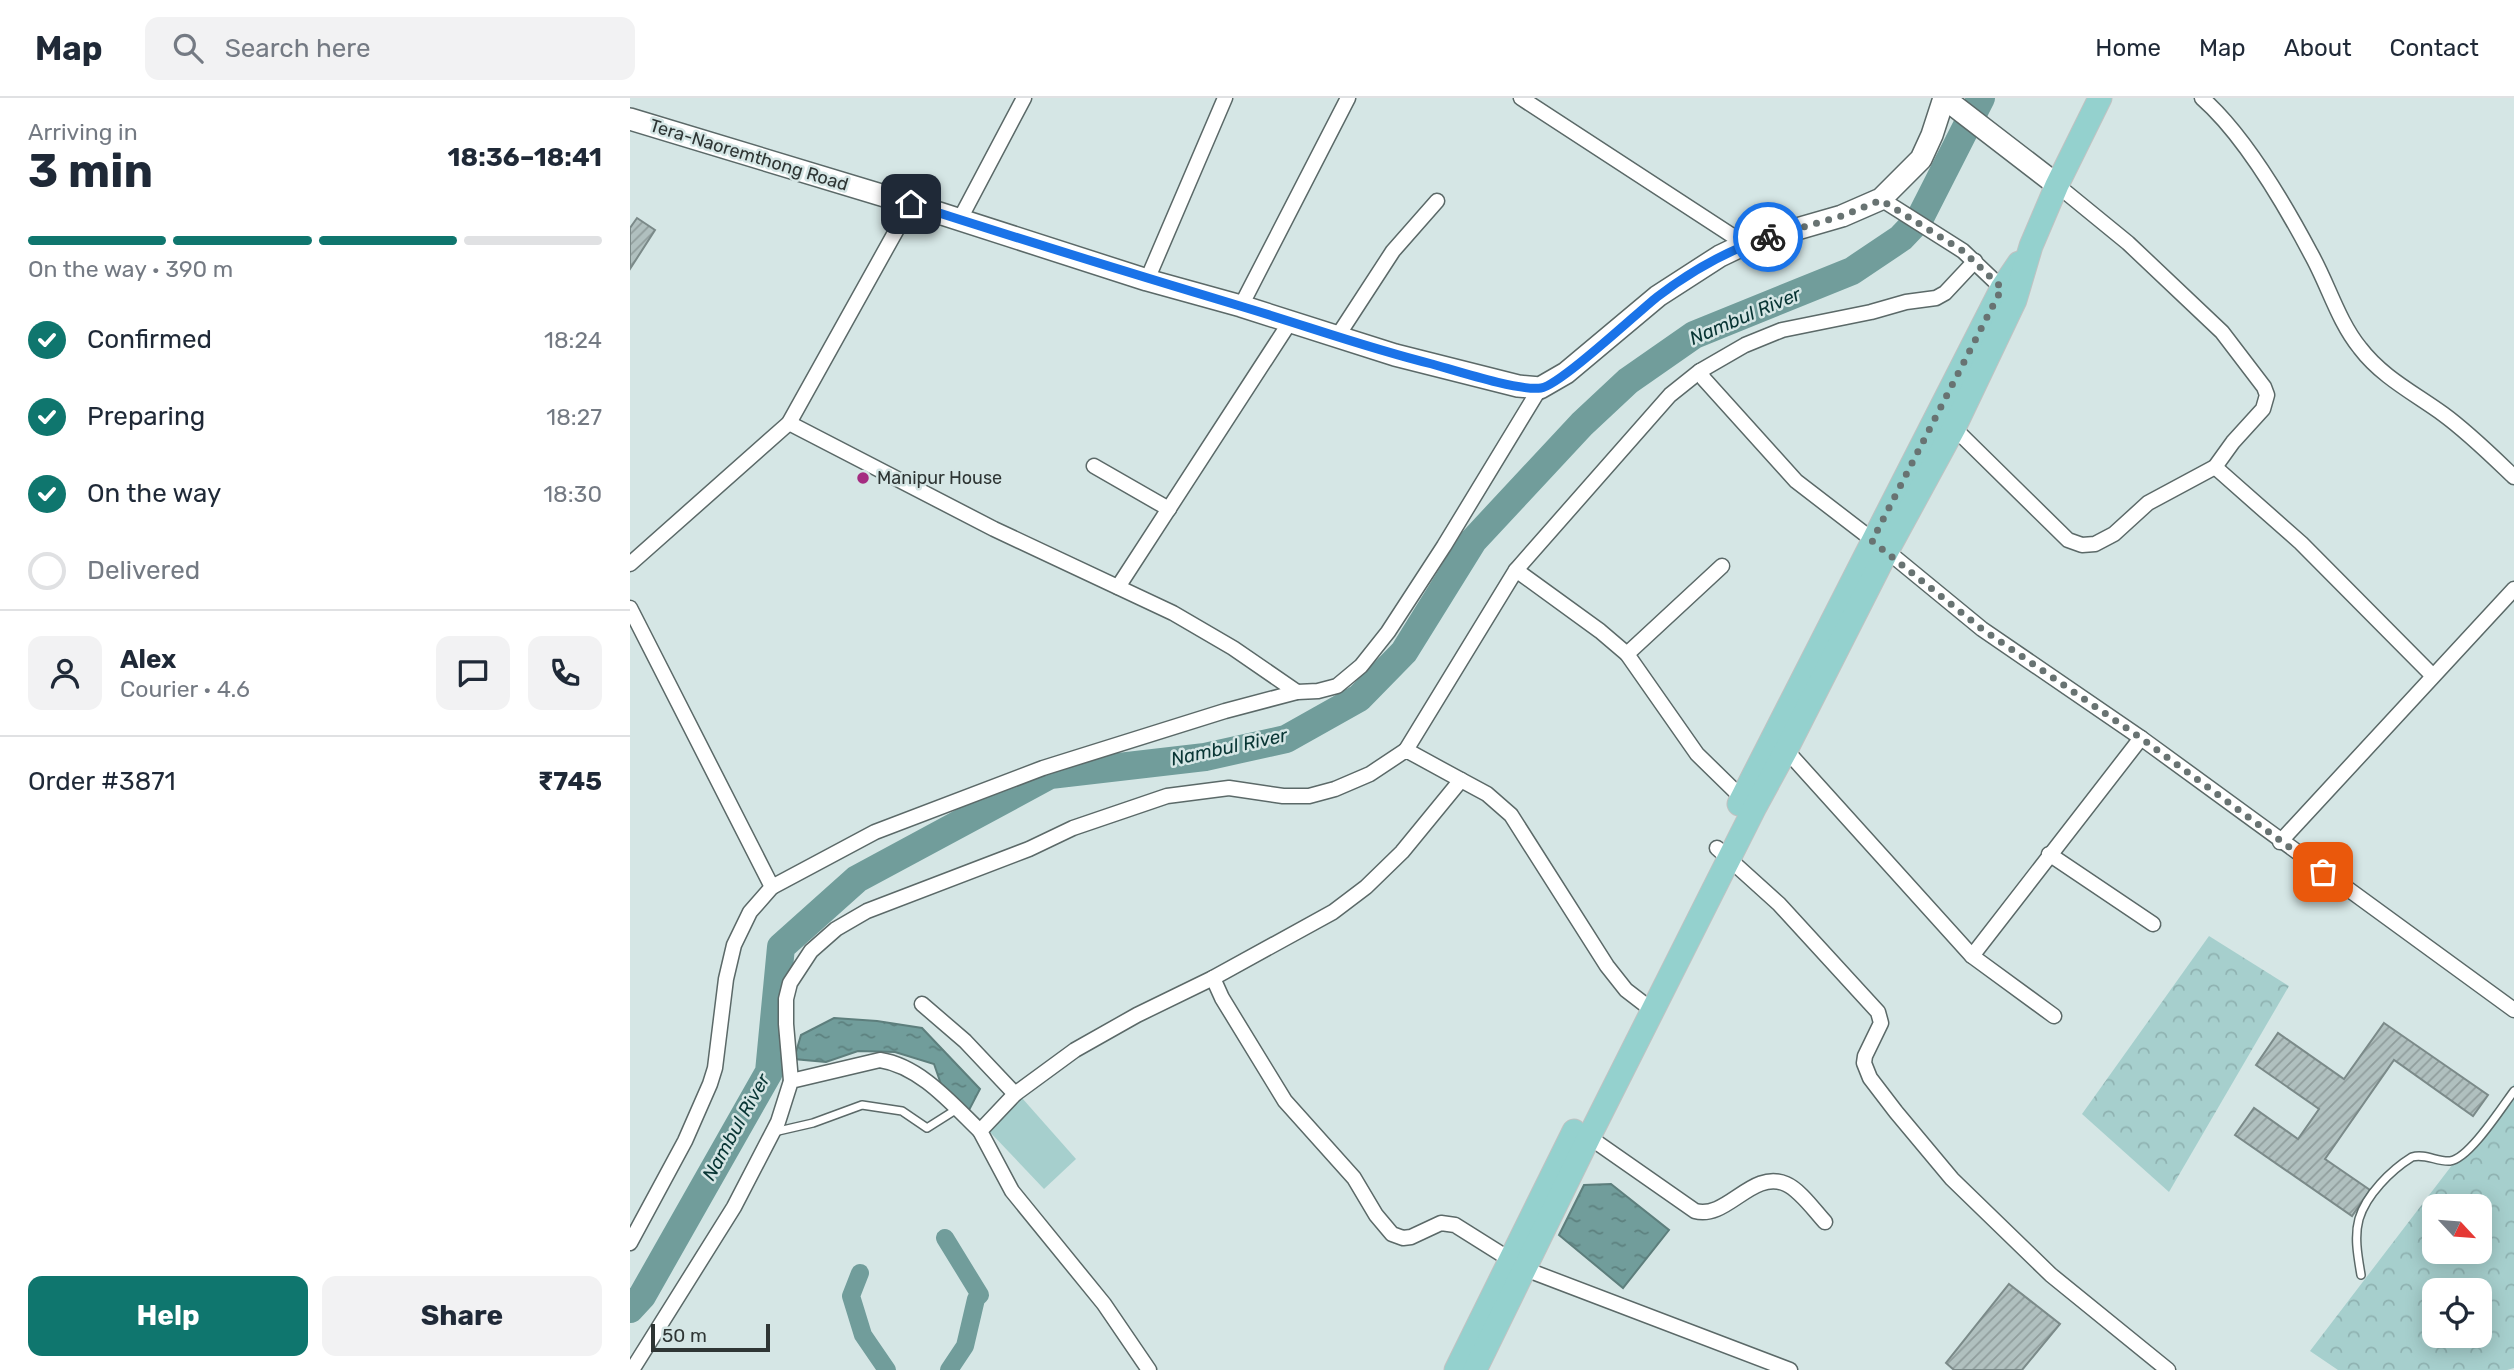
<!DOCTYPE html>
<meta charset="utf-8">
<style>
body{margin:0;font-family:Rubik,sans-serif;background:#f2f2f3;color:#1f2937;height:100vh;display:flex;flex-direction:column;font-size:26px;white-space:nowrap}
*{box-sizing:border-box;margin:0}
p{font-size:23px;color:#747a83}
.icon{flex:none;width:38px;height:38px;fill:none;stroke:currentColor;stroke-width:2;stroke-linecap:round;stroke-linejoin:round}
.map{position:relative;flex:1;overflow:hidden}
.sheet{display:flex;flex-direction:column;background:#fff;width:630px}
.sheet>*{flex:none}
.needle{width:46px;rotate:116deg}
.fabs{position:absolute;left:1792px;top:1096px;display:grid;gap:14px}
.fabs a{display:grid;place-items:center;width:70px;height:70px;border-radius:14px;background:#fff;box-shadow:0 4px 18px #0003;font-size:35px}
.scale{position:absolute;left:21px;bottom:18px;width:119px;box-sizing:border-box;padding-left:7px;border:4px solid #2e3534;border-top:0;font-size:19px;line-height:24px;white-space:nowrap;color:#2e3534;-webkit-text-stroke:5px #d5e6e5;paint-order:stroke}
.pin{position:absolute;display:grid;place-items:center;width:60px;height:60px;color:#fff;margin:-30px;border-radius:14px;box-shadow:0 4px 10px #0006}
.courier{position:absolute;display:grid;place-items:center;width:70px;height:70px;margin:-35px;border:5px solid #1a73e8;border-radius:50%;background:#fff;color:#222;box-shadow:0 2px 9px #0007}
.head em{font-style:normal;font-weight:700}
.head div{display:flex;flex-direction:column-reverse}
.head{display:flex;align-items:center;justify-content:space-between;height:119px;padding:0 28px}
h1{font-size:46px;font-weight:700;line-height:52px}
.bar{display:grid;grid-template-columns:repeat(4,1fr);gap:10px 7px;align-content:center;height:84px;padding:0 28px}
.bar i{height:9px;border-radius:5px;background:#e0e1e3}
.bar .selected{background:#0f766e}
.bar p{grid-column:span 4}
.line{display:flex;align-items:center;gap:18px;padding:0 28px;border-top:2px solid #e0e1e3}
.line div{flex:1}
.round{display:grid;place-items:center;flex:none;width:74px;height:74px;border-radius:14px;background:#f2f2f3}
ol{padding:0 28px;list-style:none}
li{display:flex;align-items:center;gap:21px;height:77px}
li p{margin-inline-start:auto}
li .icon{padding:7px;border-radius:50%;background:#0f766e;color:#fff;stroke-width:4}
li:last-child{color:#747a83}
li i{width:38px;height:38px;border:4px solid #e0e1e3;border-radius:50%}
.primary-button{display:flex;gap:14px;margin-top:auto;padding:14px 28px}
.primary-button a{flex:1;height:80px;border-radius:14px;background:#0f766e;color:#fff;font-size:28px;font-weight:700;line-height:80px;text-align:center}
.primary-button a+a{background:#f2f2f3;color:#1f2937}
header{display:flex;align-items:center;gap:42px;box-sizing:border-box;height:98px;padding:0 35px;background:#fff;border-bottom:2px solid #e0e1e3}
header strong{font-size:33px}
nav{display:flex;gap:38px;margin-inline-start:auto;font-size:24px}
.search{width:490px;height:63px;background:#f2f2f3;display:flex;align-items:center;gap:18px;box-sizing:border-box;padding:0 24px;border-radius:14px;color:#747a83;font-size:26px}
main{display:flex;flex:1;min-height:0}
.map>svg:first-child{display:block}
.grass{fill:#a6cfcd}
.forest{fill:url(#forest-crowns);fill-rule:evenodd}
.water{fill:url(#water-ripples);stroke:#5d7e7c;stroke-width:2}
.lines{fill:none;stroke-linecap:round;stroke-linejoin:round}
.canal{stroke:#719d9b;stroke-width:18}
.river{stroke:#719d9b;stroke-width:28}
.building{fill:url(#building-hatch);stroke:#7b8a89;stroke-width:2}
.lane-casing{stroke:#5b6968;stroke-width:10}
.street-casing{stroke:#5b6968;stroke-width:17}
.secondary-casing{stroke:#5b6968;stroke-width:24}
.primary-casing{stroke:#c0c2c2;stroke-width:25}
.lane{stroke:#fff;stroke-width:7}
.street{stroke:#fff;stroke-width:14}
.secondary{stroke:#fff;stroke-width:21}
.primary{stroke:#94d1ce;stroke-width:23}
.done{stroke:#687372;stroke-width:7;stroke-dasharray:0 12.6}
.route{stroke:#1a73e8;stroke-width:9}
.poi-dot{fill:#a52c81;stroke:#d5e6e5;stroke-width:2.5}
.labels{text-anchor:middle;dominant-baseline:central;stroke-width:5;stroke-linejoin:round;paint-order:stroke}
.street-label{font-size:18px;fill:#2e3534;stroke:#d5e6e5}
.poi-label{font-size:18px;fill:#2e3534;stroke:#d5e6e5;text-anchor:start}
.water-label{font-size:19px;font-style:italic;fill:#083534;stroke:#d5e6e5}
</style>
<header>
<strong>Map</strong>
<div class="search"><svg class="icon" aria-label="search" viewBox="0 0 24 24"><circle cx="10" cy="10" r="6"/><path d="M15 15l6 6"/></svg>Search here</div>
<nav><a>Home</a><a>Map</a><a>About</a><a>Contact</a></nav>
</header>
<main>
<section class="sheet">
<div class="head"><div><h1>3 min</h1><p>Arriving in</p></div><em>18:36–18:41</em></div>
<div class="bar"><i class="selected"></i><i class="selected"></i><i class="selected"></i><i></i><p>On the way · 390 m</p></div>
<ol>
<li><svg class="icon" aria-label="check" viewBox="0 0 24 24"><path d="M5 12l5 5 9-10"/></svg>Confirmed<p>18:24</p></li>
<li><svg class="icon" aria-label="check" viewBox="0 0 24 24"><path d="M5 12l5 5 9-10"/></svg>Preparing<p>18:27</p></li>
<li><svg class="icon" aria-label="check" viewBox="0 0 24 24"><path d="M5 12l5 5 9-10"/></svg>On the way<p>18:30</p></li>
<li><i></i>Delivered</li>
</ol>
<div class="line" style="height:126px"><a class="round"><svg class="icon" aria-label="person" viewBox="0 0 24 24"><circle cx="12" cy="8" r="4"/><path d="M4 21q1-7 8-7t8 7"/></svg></a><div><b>Alex</b><p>Courier · 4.6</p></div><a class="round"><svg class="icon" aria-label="chat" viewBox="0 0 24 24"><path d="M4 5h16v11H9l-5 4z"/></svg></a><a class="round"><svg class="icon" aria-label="phone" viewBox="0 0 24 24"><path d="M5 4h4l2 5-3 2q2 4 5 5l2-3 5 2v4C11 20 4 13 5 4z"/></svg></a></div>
<div class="line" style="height:91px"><div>Order #3871</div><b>₹745</b></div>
<div class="primary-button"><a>Help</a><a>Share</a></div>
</section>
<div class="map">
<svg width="1884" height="1272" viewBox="0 0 1884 1272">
<defs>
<pattern id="forest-crowns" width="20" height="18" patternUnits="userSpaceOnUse" patternTransform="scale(1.75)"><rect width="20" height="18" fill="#a6cfcd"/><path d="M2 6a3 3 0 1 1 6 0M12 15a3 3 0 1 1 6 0" fill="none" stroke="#8fb2b1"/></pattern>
<pattern id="water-ripples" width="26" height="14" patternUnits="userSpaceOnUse" patternTransform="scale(1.75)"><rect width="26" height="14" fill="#719d9b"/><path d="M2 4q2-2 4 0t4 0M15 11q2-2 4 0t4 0" fill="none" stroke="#5d817f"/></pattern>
<pattern id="building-hatch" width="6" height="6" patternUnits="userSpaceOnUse" patternTransform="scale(1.75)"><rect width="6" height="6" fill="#b0c0bf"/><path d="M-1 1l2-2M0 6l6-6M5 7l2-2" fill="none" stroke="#909d9c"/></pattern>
</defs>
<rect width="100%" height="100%" fill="#d5e6e5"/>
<!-- grass -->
<path class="grass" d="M392 1000 446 1061 414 1091 358 1032Z"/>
<!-- forest -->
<g class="forest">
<path d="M1579 838 1659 888 1539 1094 1452 1016Z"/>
<path d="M1884 986V1270L1877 1272H1708L1680 1253ZM1804 1108H1850V1153H1804ZM1804 1192H1850V1237H1804Z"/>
</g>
<!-- water -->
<g class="water">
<path d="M204 920 247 923 292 930 350 991 338 1014 313 992 304 966 265 954 228 953 196 964 164 961 171 937Z"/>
<path d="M981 1086 1039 1132 993 1190 929 1137 954 1087Z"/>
</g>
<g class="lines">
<!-- canal -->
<g class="canal">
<path d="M315 1140 350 1197 346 1201 335 1248 319 1272"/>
<path d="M230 1175 221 1198 233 1237 257 1272"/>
</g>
<!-- river -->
<path class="river" d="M0 1211 12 1198 139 974 151 849 227 781 420 677 575 659 656 641 729 600 774 554 843 443 952 326 998 283 1064 237 1222 173 1271 140 1290 120 1351 0"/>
</g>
<!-- building -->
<g class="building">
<path d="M7 120 25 132 0 171V130Z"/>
<path d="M1754 925 1858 997 1843 1018 1764 962 1695 1061 1740 1092 1722 1118 1605 1037 1624 1010 1668 1041 1689 1011 1626 967 1648 935 1714 981Z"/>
<path d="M1379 1186 1430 1226 1392 1272H1324L1316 1265Z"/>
</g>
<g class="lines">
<defs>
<g id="lane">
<path d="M144 1034 183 1025 232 1007 272 1013 297 1030 327 1011"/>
<path d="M1731 1177C1728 1159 1724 1139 1729 1121 1736 1097 1761 1072 1782 1059 1795 1055 1807 1064 1820 1063 1839 1061 1872 1009 1884 993"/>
</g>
<g id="street">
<path d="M891 0 1115 146"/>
<path d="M1572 0C1613 36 1655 107 1681 156 1698 186 1708 223 1730 250 1752 279 1784 295 1813 316 1839 335 1861 357 1884 379"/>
<path d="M1251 101 1333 153 1376 194"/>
<path d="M330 121 394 0"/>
<path d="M1345 163 1315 195 1306 200 1276 204 1241 214 1152 232 1115 247 1070 273 1074 281 1166 383 1257 453 1352 531 1511 640 1884 912"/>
<path d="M517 182 595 0"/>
<path d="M611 208 718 0"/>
<path d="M707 239 763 153 807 103"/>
<path d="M159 325 364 431 543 515 603 550 667 594"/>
<path d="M1324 330 1438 442 1452 447 1465 446 1484 436 1518 405 1585 369 1603 344 1633 311 1637 297 1634 289 1592 234 1498 145 1427 87"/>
<path d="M464 368 539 411"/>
<path d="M1585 369 1671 445 1802 577"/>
<path d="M0 466 159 325 281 106"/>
<path d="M886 472 970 533 997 556 1067 656 1112 700"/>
<path d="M488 489 660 224"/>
<path d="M0 510 142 789"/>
<path d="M997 556 1092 468"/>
<path d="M776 652 886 472 1040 297 1070 273"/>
<path d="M1156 652 1342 858 1424 918"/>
<path d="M1650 744 1884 491"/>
<path d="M1087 750 1149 806 1248 914 1251 925 1235 958 1234 965 1240 980 1266 1014 1322 1081 1421 1177 1538 1272"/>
<path d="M1419 756 1523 826"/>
<path d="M1342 858 1511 640"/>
<path d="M583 880 592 900 655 1003 724 1080 746 1117 762 1136 773 1140 781 1139 811 1125 825 1127 895 1171 1160 1272"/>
<path d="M292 906 335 943 385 996"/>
<path d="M161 983 156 926V901L160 885 181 853 206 831 237 813 399 751 443 730 537 698 599 690 653 698H679L705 691 740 676 776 652 831 682"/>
<path d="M959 1039 1065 1113C1097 1122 1122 1071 1156 1086 1170 1092 1184 1112 1195 1124"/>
<path d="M0 1145 55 1043 80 986 85 970 96 881 104 847 120 814 142 789 245 734 413 670 595 613 667 594 688 593 707 588 731 568 758 534 814 448 910 290"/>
<path d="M2 1272 104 1109 148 1024 161 983 250 962C290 968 322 1006 350 1033"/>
<path d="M519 1272 474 1206 382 1093 350 1033 385 996 445 952 507 917 583 880 703 814 736 789 772 754 831 682 857 696 881 717 977 868 996 892 1022 912"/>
</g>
<g id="secondary">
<path d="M1314 0 1427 87"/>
<path d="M0 21 281 106 517 182 611 208 765 257 888 288 910 290 936 275 1028 198 1090 158 1115 146 1212 118 1251 101 1291 61 1302 37 1314 0"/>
</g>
<g id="primary">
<path d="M1109 706 1372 190 1389 165"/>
<path d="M826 1272 944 1033"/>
<path d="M845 1272 959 1039 1125 709 1156 652 1257 453 1324 330 1385 202 1401 148 1427 87 1470 0"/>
</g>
</defs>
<!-- lane casing -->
<use href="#lane" class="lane-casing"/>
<!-- street casing -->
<use href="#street" class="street-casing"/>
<!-- secondary casing -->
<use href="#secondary" class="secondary-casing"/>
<!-- primary casing -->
<use href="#primary" class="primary-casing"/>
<!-- lane -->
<use href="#lane" class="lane"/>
<!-- street -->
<use href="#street" class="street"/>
<!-- secondary -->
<use href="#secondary" class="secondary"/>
<!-- primary -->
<use href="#primary" class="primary"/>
</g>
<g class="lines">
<!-- done -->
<path class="done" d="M1138 139 1212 118 1251 102 1333 153 1372 190 1242 443 1352 531 1511 640 1693 774"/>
<!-- route -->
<path class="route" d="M281 106C390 141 500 175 610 208 674 227 737 250 802 266 827 273 888 293 911 290 929 288 1007 215 1027 199 1061 173 1098 152 1138 139"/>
</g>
<!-- markers -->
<circle class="poi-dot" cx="233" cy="380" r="7"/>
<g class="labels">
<!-- street labels -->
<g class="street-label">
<text transform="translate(119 57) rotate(17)">Tera-Naoremthong Road</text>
</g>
<!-- poi labels -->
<g class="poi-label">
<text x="247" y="380">Manipur House</text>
</g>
<!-- water labels -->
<g class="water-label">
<text transform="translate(1115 218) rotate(-23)">Nambul River</text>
<text transform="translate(599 649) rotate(-12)">Nambul River</text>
<text transform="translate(106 1029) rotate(-61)">Nambul River</text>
</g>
</g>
</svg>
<div class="fabs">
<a><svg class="needle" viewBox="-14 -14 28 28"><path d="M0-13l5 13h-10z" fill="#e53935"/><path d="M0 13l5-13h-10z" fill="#747a83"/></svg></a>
<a><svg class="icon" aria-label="locate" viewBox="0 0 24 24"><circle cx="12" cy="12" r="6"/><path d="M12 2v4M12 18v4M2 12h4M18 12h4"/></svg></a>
</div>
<div class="scale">50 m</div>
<div class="pin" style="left:1693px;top:774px;background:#ea580c"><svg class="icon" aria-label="bag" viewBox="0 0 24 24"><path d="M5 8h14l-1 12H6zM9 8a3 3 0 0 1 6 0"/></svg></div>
<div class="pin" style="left:281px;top:106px;background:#1f2937"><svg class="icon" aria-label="home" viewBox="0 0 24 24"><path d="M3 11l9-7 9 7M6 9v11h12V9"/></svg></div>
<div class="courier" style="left:1138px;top:139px"><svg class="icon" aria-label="bike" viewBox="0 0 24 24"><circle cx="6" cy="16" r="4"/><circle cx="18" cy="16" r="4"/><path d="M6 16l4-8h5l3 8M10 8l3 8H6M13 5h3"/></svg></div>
</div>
</main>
